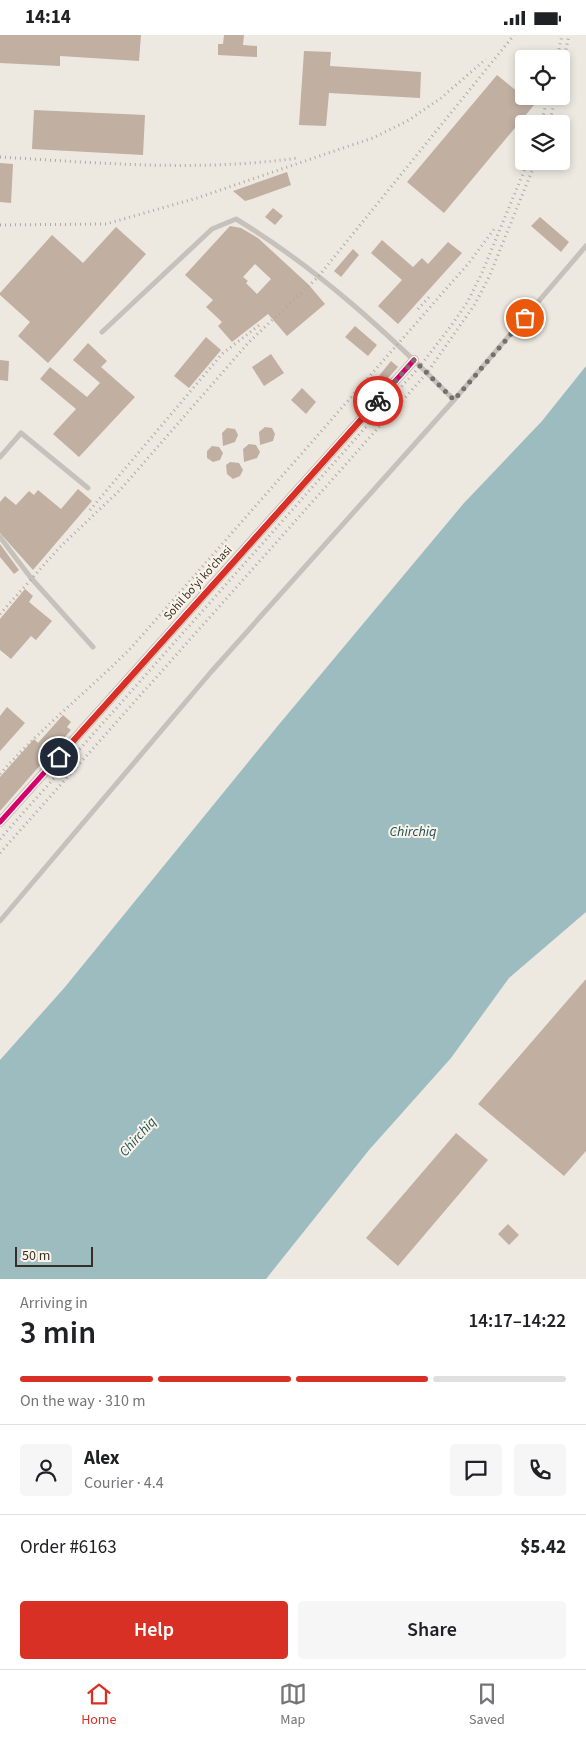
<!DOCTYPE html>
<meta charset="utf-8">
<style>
body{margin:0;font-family:"Source Sans 3",sans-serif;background:#f6f6f6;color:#202124;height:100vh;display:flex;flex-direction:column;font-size:19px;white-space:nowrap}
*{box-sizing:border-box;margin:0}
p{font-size:16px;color:#757577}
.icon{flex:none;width:28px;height:28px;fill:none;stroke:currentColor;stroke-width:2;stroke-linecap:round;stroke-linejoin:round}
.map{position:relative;height:1244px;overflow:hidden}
.details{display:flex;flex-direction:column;background:#fff;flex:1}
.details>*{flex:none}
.buttons{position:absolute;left:515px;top:15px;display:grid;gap:10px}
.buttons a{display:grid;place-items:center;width:55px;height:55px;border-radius:5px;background:#fff;box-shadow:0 2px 8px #0003;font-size:25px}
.scale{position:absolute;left:15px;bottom:12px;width:78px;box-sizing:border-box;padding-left:5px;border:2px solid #372e28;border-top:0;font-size:14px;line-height:18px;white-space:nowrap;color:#372e28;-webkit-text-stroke:4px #faf4e8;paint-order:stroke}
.pin{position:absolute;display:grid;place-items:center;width:42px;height:42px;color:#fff;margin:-21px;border:2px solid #fff;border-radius:50%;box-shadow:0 1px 5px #0007}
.courier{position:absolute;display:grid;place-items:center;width:50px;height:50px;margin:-25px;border:4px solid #d93025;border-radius:50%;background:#fff;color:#222;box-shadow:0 1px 6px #0007}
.headline em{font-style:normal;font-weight:600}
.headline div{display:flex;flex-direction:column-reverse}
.headline{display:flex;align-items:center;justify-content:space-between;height:85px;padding:0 20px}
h1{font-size:32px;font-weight:600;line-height:38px}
.bar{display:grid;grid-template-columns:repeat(4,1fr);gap:8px 5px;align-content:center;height:60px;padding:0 20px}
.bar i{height:6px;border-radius:4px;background:#e0e0e0}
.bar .active{background:#d93025}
.bar p{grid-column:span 4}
.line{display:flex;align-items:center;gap:12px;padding:0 20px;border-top:1px solid #e0e0e0}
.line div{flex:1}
.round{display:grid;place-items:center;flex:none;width:52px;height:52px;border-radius:5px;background:#f6f6f6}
.action{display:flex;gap:10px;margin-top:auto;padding:10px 20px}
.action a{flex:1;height:58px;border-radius:5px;background:#d93025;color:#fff;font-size:20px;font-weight:600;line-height:58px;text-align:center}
.action a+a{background:#f6f6f6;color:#202124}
.status{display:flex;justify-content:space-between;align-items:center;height:35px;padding:0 25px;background:#fff;direction:ltr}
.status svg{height:14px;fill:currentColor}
.menu{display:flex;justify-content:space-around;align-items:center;height:70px;border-top:1px solid #e0e0e0;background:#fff;font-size:14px;color:#757577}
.menu a{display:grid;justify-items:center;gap:2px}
.menu .active{color:#d93025}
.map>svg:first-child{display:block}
.water{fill:#9cbcbf}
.building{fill:#c1afa2;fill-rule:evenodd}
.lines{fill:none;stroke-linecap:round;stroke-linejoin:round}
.service{stroke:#c6c1ba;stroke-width:5}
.minor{stroke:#c6c1ba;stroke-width:10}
.rail{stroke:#aea9a4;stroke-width:3;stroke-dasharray:1 4;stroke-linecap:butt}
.cycleway-casing{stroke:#faf4e8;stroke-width:8}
.cycleway{stroke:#d6006c;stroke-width:5}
.done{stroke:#776f69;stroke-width:5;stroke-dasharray:0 9}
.route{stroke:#d93025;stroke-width:6}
.labels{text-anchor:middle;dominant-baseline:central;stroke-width:4;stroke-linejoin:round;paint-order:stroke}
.street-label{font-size:12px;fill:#372e28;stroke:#faf4e8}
.water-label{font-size:14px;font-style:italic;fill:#1c4f5a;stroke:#faf4e8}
</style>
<div class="status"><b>14:14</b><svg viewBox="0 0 49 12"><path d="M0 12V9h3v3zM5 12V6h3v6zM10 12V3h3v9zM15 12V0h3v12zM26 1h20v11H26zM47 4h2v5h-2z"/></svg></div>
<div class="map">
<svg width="586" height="1244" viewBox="0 0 586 1244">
<rect width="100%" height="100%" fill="#ede9e1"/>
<!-- water -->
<path class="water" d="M586 331V877L509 943 451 1023 369 1115 266 1244H0V1025L65 952 276 693 464 468 542 386Z"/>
<!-- building -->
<g class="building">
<path d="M0 0H141L139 26 60 21V31L0 28Z"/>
<path d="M224 0H244L243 10 257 11V22L218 20V9H223Z"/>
<path d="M304 16 331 17 330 31 421 37 420 63 329 58 326 91 299 90Z"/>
<path d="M497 40 534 70 444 178 407 147Z"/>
<path d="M34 75 145 80 143 120 32 114Z"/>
<path d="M0 128 13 129 11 168 0 167Z"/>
<path d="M287 137 291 150 252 164 245 166 233 156Z"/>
<path d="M273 173 283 181 275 190 265 182Z"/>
<path d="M540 182 569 207 561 217 531 191Z"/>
<path d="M230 191 241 193 258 203 309 250 325 269 287 301 268 279 232 307 218 291 222 287 206 272 213 265 185 240ZM255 229 271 244 257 259 246 248 248 246 243 242Z"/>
<path d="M116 192 146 219 48 328 18 301 30 287 0 260V258L52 200 83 228Z"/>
<path d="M382 205 413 232 422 223 428 229 448 207 462 218 398 289 378 271 402 245 371 218Z"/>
<path d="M353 214 359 220 341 242 334 236Z"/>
<path d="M355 291 377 310 368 321 345 302Z"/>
<path d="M206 302 221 315 189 353 174 341Z"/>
<path d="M88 308 107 326 101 332 135 362 79 422 53 399 76 374 40 344 50 332 87 362 100 348 73 325Z"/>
<path d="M271 319 284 338 264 351 252 332Z"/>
<path d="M0 325 9 326 8 346 0 345Z"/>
<path d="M391 326 398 332 380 352 374 347Z"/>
<path d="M302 353 316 367 306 379 291 365Z"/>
<path d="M265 392 272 393 275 399 273 406 260 410 259 397Z"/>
<path d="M227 393 235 394 238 400 235 407 223 411 222 398Z"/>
<path d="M249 409 256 410 260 417 257 423 244 427 243 414Z"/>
<path d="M212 411 219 412 223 418 220 425 213 427 207 423V416Z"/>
<path d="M230 427 239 428 243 435 240 441 233 444 227 439 226 430Z"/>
<path d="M78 454 92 466 33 535 0 498V467L5 461 16 470 29 456 34 460 38 455 61 474Z"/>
<path d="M0 509 19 535 14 539 0 522Z"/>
<path d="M25 554 33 561 29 567 52 586 36 605 31 601 11 624 0 615V584Z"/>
<path d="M7 672 25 688 0 716V681Z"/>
<path d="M63 680 71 687 67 692 71 695 0 776V742L34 704 38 708Z"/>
<path d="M586 944V1116L564 1141 478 1069Z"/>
<path d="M456 1098 488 1125 398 1231 366 1203Z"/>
<path d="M508 1189 519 1200 509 1210 498 1199Z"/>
</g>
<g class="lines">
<!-- service -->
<g class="service">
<path d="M102 297 212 194 236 184C317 233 388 298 454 365"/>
<path d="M0 422 21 398 88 453"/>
<path d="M0 502 31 543 93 612"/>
<path d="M0 886 211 637 454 365 586 211"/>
</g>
<!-- minor -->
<path class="minor" d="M0 787 414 325"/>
<!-- rail -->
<g class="rail">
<path d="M557 24 562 0"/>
<path d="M561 39 569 0"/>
<path d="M541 89 548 61"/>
<path d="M549 89 556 61"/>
<path d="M0 122C100 128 199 137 298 123"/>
<path d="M0 190 106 189 197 163 340 114 373 103 409 85 441 63 486 24"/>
<path d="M418 274 430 261"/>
<path d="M90 475 222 319 262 288"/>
<path d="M0 579 60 512 120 455 249 307 318 242 514 0"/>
<path d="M0 739C40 694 88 656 131 613L468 229 495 193"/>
<path d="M0 804 420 331 451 291 468 266 481 240 527 129"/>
<path d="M0 818 427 338 475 269 489 242 536 126"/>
</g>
<defs>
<path id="cycleway" d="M0 787 414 325"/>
</defs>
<!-- cycleway casing -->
<use href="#cycleway" class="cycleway-casing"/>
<!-- cycleway -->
<use href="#cycleway" class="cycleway"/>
</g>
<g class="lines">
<!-- done -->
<path class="done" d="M378 366 414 325 454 365 525 283"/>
<!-- route -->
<path class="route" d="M59 722 378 366"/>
</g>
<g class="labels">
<!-- street labels -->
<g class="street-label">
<text transform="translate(198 548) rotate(-48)">Sohil bo'yi ko'chasi</text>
</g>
<!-- water labels -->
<g class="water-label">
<text x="413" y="797">Chirchiq</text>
<text transform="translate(138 1102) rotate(-48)">Chirchiq</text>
</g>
</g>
</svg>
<div class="buttons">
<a><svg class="icon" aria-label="locate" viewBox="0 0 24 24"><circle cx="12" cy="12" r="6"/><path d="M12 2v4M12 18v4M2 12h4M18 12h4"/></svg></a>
<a><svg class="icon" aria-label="layers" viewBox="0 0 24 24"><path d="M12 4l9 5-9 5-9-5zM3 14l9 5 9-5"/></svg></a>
</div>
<div class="scale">50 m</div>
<div class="pin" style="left:525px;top:283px;background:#ea580c"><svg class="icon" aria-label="bag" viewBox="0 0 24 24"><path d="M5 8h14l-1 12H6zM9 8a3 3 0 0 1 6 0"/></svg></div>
<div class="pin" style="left:59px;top:722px;background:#1f2937"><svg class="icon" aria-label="home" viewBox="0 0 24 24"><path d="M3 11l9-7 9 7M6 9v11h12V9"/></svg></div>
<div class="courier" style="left:378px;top:366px"><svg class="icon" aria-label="bike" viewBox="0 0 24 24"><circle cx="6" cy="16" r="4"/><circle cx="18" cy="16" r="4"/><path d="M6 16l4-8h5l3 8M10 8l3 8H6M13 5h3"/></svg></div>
</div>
<section class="details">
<div class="headline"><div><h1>3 min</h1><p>Arriving in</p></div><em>14:17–14:22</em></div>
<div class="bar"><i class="active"></i><i class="active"></i><i class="active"></i><i></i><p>On the way · 310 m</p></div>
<div class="line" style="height:90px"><a class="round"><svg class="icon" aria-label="person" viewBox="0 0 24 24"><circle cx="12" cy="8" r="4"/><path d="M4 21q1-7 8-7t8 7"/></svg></a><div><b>Alex</b><p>Courier · 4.4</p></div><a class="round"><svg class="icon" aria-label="chat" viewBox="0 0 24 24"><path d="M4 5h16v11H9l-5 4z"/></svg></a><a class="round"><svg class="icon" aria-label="phone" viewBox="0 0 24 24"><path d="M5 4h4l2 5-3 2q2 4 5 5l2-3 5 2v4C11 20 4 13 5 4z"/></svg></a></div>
<div class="line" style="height:65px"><div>Order #6163</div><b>$5.42</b></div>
<div class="action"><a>Help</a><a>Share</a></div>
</section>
<nav class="menu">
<a class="active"><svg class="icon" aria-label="home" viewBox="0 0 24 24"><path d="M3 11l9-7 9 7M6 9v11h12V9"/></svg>Home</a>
<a><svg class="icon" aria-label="map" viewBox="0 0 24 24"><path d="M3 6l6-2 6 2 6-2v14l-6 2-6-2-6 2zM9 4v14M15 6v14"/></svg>Map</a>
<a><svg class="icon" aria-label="saved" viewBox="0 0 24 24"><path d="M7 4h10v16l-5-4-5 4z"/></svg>Saved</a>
</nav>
